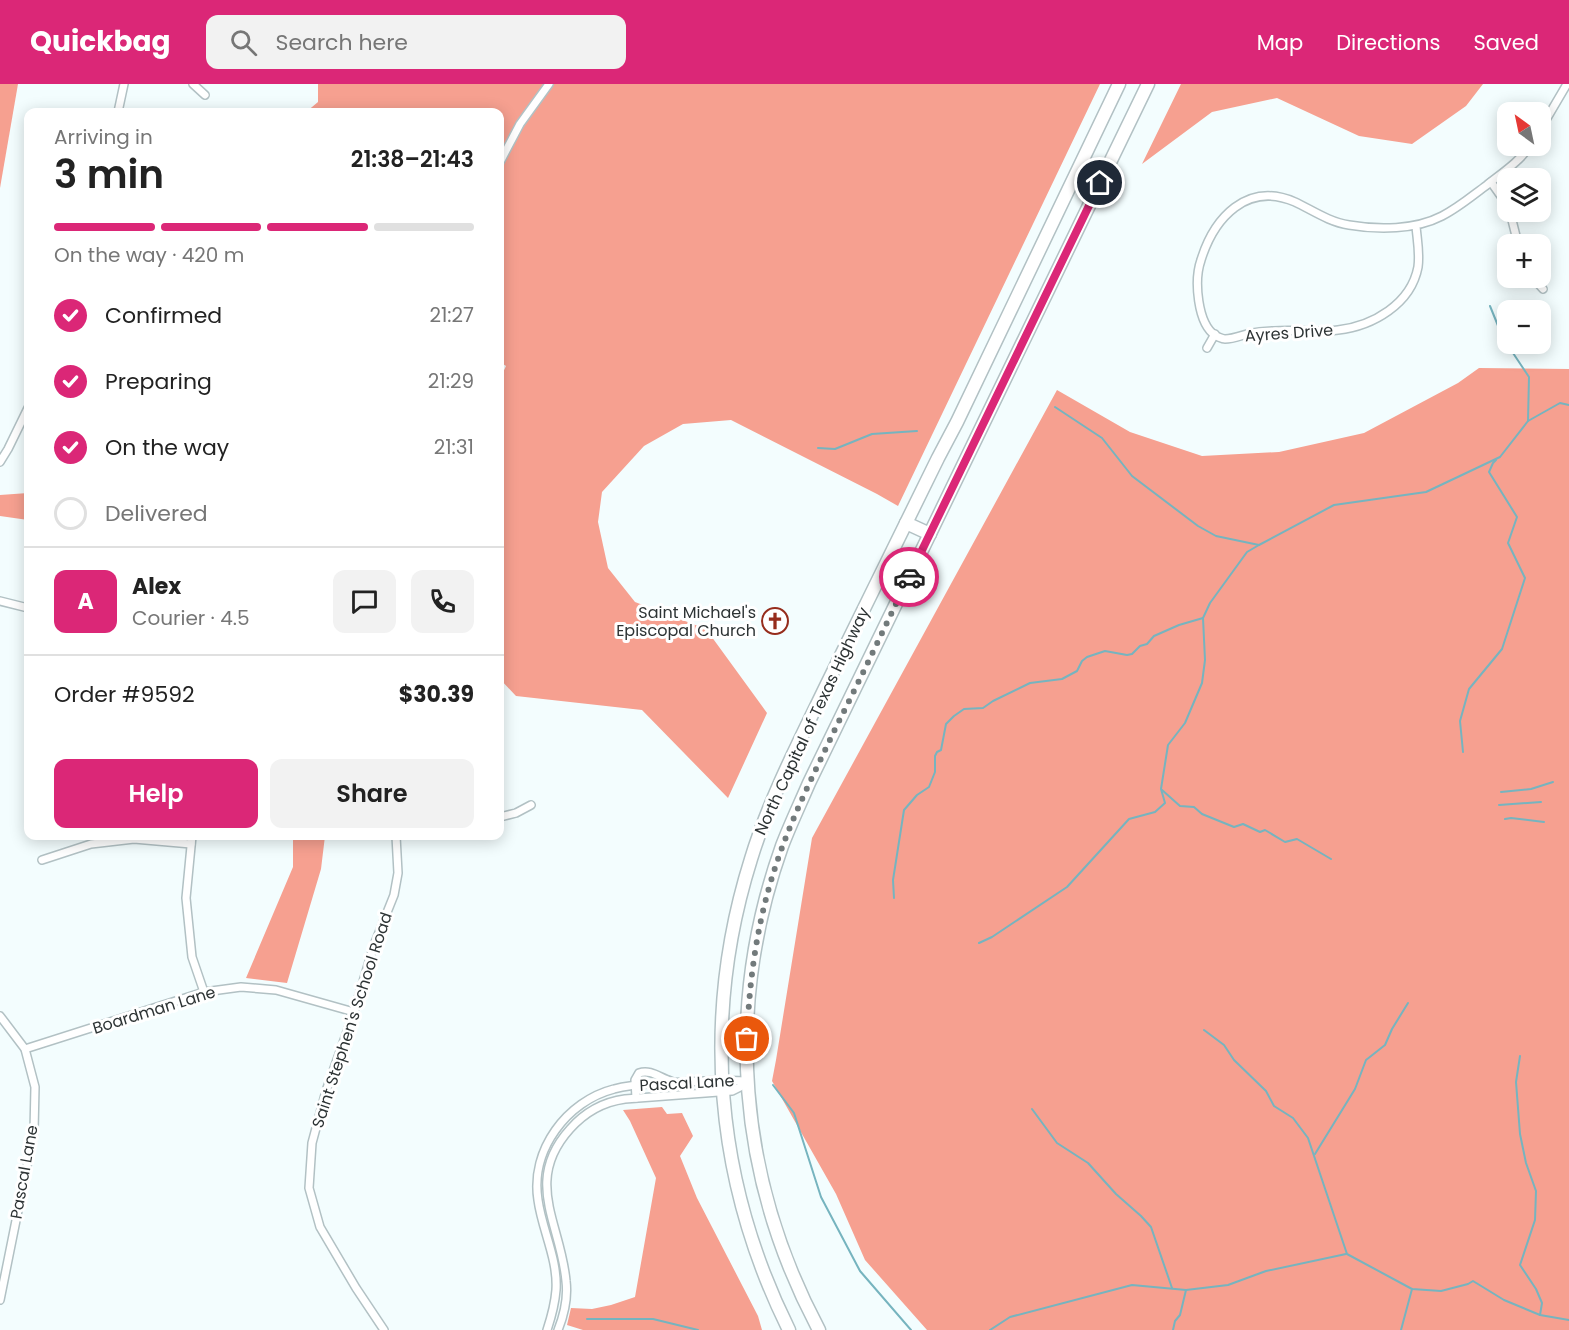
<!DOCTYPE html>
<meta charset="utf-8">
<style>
body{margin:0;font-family:Poppins,sans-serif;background:#f2f2f2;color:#222;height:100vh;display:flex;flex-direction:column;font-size:22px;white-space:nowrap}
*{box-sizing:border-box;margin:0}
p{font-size:20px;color:#767676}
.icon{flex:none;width:33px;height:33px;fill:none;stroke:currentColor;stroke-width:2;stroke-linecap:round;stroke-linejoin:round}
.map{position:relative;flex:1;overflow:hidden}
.details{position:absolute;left:24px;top:24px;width:480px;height:732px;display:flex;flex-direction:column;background:#fff;border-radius:12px;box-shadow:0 3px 15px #0003}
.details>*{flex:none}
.needle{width:39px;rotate:327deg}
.controls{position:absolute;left:1497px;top:18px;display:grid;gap:12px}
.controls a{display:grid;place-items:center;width:54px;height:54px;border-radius:12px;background:#fff;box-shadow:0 3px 15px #0003;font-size:30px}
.pin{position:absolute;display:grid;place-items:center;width:51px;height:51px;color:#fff;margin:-26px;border:3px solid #fff;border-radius:50%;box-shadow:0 2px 6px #0007}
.courier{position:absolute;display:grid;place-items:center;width:60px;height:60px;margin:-30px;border:4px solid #db2777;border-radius:50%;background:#fff;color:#222;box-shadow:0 2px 8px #0007}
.overview em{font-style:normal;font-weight:600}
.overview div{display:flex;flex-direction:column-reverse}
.overview{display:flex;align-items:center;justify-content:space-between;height:102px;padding:0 30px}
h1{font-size:39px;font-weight:600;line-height:45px}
.bar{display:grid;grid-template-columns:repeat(4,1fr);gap:9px 6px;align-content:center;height:72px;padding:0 30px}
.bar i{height:8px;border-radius:4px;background:#e0e0e0}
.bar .on{background:#db2777}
.bar p{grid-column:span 4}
.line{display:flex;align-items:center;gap:15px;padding:0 30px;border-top:2px solid #e0e0e0}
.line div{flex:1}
.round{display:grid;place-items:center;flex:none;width:63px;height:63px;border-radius:12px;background:#f2f2f2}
ol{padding:0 30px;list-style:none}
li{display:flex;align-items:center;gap:18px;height:66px}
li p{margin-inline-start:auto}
li .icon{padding:6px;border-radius:50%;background:#db2777;color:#fff;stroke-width:4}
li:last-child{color:#767676}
li i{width:33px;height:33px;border:3px solid #e0e0e0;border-radius:50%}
.action{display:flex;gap:12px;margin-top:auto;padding:12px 30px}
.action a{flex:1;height:69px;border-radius:12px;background:#db2777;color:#fff;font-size:24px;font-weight:600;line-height:69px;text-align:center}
.action a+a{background:#f2f2f2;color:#222}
header{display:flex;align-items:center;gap:36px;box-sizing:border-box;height:84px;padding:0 30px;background:#db2777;color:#fff}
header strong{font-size:28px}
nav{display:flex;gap:33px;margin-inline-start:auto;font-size:21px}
.search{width:420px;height:54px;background:#f2f2f2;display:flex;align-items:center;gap:15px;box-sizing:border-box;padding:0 21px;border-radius:12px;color:#767676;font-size:22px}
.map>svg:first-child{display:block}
.forest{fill:#f6a090}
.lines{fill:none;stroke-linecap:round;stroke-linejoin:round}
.stream{stroke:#76b4bf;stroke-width:2}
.street-casing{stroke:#b2c1c4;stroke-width:10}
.highway-casing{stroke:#b2c1c4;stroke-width:15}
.street{stroke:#fff;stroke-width:7}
.highway{stroke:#fff;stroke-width:12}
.done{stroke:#727a7b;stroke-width:6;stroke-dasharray:0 10.8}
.route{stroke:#db2777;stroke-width:8}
.labels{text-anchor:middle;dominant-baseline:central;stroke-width:6;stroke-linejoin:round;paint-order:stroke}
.street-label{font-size:16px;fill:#2d3334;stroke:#fff}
.poi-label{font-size:16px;fill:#2d3334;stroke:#fff;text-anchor:end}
</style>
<header>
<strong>Quickbag</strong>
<div class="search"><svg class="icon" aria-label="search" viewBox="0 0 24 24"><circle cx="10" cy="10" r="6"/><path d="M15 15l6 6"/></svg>Search here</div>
<nav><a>Map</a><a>Directions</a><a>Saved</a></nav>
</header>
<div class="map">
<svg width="1569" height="1246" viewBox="0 0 1569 1246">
<rect width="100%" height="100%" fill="#f3fdfe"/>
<!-- forest -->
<g class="forest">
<path d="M0 0H18L0 104Z"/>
<path d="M318 0H1100L898 422 877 410 731 336 683 340 644 362 602 408 598 438 608 484 635 518 706 545 767 629 728 714 642 626 516 612 500 595V295L506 282 500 278V28H306L318 18Z"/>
<path d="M1181 0H1483L1466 22 1412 60 1359 52 1277 14 1212 28 1142 80Z"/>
<path d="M1479 284 1569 285V1246H927L865 1176 836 1110 772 997 776 976 812 754 1057 306 1130 348 1202 372 1279 368 1364 349 1458 299Z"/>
<path d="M28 409V436L0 432V411Z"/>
<path d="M293 752H325L321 785 287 899 246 894 293 783Z"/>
<path d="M662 1023 667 1030 682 1029 693 1052 680 1072 697 1114 758 1232 762 1246H583L567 1241 571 1224 592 1225 611 1221 635 1213 656 1094 630 1037 623 1026Z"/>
</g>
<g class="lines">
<!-- stream -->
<g class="stream">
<path d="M1490 222 1503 254 1529 293 1528 337 1560 319 1569 321"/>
<path d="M1055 323 1102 354 1132 392 1198 442 1216 452 1259 461 1334 421 1426 408 1500 373 1528 337"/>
<path d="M818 364 835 365 872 350 917 347"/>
<path d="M1463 668 1460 637 1469 605 1502 565 1525 494 1508 459 1517 433 1489 388 1493 379 1496 376"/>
<path d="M1162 706 1180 722 1194 723 1202 730 1234 743 1243 740 1260 748 1265 746 1285 758 1297 755 1331 775"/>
<path d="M1501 708 1531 705 1553 698"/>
<path d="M1499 721 1541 718"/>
<path d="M1505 735 1511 734 1544 738"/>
<path d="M894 814 893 796 904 726 917 711 929 703 935 688V672L937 668 941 666 946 640 954 632 964 625 983 624 993 617 1030 599 1062 595 1077 587 1082 577 1087 573 1105 567 1127 571 1132 570 1140 562 1147 560 1154 552 1179 541 1203 534"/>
<path d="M979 859 992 853 1067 803 1129 735 1155 728 1165 719 1161 705 1168 661 1185 639 1202 599 1205 576 1203 534 1210 519 1247 468 1259 461"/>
<path d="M1204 946 1224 961 1234 976 1266 1007 1274 1022 1293 1034 1308 1054 1347 1170 1412 1205 1441 1207 1468 1200 1473 1197 1504 1216 1540 1231"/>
<path d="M1520 972 1516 998 1520 1050 1526 1079 1536 1107 1535 1136 1520 1181 1536 1205 1542 1219 1540 1231 1569 1236"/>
<path d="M773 1001 794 1029 821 1113 860 1187 911 1246"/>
<path d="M1032 1025 1057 1059 1088 1079 1116 1110 1141 1132 1151 1143 1172 1204"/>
<path d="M1315 1070 1355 1005 1366 976 1385 961 1392 945 1408 919"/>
<path d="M587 1235H653L698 1246"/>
<path d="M990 1246 1010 1233 1132 1201 1186 1206 1228 1201 1266 1187 1346 1170"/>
<path d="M1173 1246 1175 1237 1180 1231 1186 1206"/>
<path d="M1401 1246 1412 1205"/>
</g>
<defs>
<g id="street">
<path d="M193 0 205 11"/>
<path d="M118 28 124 0"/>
<path d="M1540 46 1567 0"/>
<path d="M500 78 520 40 549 0"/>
<path d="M1491 98 1508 122"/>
<path d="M1510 128 1518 160"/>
<path d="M1416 142C1417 155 1420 169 1418 183 1411 220 1373 242 1338 246 1316 249 1295 245 1274 247 1265 247 1256 248 1247 250 1240 252 1232 255 1225 255 1222 255 1219 253 1216 252 1197 240 1194 196 1201 176 1214 134 1247 97 1295 118 1312 126 1329 138 1349 141 1378 146 1415 146 1442 132 1458 124 1472 112 1487 101 1502 89 1519 78 1530 62"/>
<path d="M1533 194 1543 205"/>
<path d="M1207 264 1215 250"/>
<path d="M0 378 8 365 28 324"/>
<path d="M0 517 28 524"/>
<path d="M500 733 516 729 531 721"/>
<path d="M192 752 186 814 192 873 204 908"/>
<path d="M42 776 91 760 134 755 191 760"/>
<path d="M0 932 25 965 35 1003 34 1047 0 1216"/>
<path d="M25 965 204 908 241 903 276 906 354 928"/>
<path d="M636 1014 635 996 639 989C651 985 660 994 671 997"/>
<path d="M384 1246 356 1204 320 1143 309 1104 312 1059 326 1007 354 928 374 861 394 811 398 789 396 752"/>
<path d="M547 1246C551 1234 555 1219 556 1206 558 1175 542 1146 538 1116 530 1066 567 1017 614 1005 631 1000 648 1000 665 999 692 998 720 995 747 997"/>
<path d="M558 1246C564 1231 568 1213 566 1197 561 1140 523 1097 570 1045 585 1028 603 1018 625 1015L732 1007 740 1003 747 997"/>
</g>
<g id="highway">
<path d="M906 439 930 450"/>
<path d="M789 1246C715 1097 701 934 751 775 769 716 798 660 825 604 863 527 900 451 938 374L957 338 1119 0"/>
<path d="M819 1246C738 1094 724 925 782 762 790 741 800 720 809 699L1148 0"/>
</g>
</defs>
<!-- street casing -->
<use href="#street" class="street-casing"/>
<!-- highway casing -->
<use href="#highway" class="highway-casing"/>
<!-- street -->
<use href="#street" class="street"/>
<!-- highway -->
<use href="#highway" class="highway"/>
</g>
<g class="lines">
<!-- done -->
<path class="done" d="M747 955C749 897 757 839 775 784 791 734 815 688 837 641 862 592 885 542 909 493"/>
<!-- route -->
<path class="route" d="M909 493 1100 99"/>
</g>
<!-- icons -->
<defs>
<symbol id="church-ring" viewBox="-11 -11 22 22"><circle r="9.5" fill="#fff" stroke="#962c1c" stroke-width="1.5"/><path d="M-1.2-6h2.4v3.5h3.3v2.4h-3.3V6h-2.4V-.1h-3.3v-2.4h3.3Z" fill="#962c1c"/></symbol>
</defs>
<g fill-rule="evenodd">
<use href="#church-ring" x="760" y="522" width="30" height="30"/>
</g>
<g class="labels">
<!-- street labels -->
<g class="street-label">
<text transform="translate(1289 249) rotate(-4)">Ayres Drive</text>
<text transform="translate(812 637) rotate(-65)">North Capital of Texas Highway</text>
<text transform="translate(154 926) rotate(-17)">Boardman Lane</text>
<text transform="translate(352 936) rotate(-72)">Saint Stephen's School Road</text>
<text transform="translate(687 999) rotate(-3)">Pascal Lane</text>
<text transform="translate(24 1088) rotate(-80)">Pascal Lane</text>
</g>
<!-- poi labels -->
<g class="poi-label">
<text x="756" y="528">Saint Michael's<tspan x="756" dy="18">Episcopal Church</tspan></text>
</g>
</g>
</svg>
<div class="controls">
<a><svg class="needle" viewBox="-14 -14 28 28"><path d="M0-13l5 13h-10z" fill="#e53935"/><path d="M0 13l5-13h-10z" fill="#767676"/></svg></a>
<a><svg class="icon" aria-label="layers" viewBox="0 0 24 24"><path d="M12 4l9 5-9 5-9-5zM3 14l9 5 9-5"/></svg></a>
<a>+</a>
<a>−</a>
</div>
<div class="pin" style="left:747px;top:955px;background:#ea580c"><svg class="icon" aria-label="bag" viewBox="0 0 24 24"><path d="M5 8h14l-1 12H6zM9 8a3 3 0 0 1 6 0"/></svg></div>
<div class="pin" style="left:1100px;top:99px;background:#1f2937"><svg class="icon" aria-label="home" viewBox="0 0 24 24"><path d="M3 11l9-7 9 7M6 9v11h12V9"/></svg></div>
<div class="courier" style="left:909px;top:493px"><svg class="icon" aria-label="car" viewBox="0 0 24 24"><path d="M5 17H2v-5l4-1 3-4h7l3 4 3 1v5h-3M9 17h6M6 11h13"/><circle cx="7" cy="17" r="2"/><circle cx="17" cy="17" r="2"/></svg></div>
<section class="details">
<div class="overview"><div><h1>3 min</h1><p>Arriving in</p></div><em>21:38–21:43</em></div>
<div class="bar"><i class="on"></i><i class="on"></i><i class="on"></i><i></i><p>On the way · 420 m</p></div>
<ol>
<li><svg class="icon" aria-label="check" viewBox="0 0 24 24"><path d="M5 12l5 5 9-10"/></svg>Confirmed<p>21:27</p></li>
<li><svg class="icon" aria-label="check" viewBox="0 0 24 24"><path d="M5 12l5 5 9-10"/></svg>Preparing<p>21:29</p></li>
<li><svg class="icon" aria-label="check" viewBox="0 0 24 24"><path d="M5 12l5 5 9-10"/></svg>On the way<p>21:31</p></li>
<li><i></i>Delivered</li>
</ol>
<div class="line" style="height:108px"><b class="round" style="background:#db2777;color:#fff">A</b><div><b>Alex</b><p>Courier · 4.5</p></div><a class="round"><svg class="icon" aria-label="chat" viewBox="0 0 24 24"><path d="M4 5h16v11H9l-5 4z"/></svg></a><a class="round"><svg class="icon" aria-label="phone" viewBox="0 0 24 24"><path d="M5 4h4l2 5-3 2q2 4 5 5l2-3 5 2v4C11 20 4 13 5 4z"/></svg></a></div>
<div class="line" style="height:78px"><div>Order #9592</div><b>$30.39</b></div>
<div class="action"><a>Help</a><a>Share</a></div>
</section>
</div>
